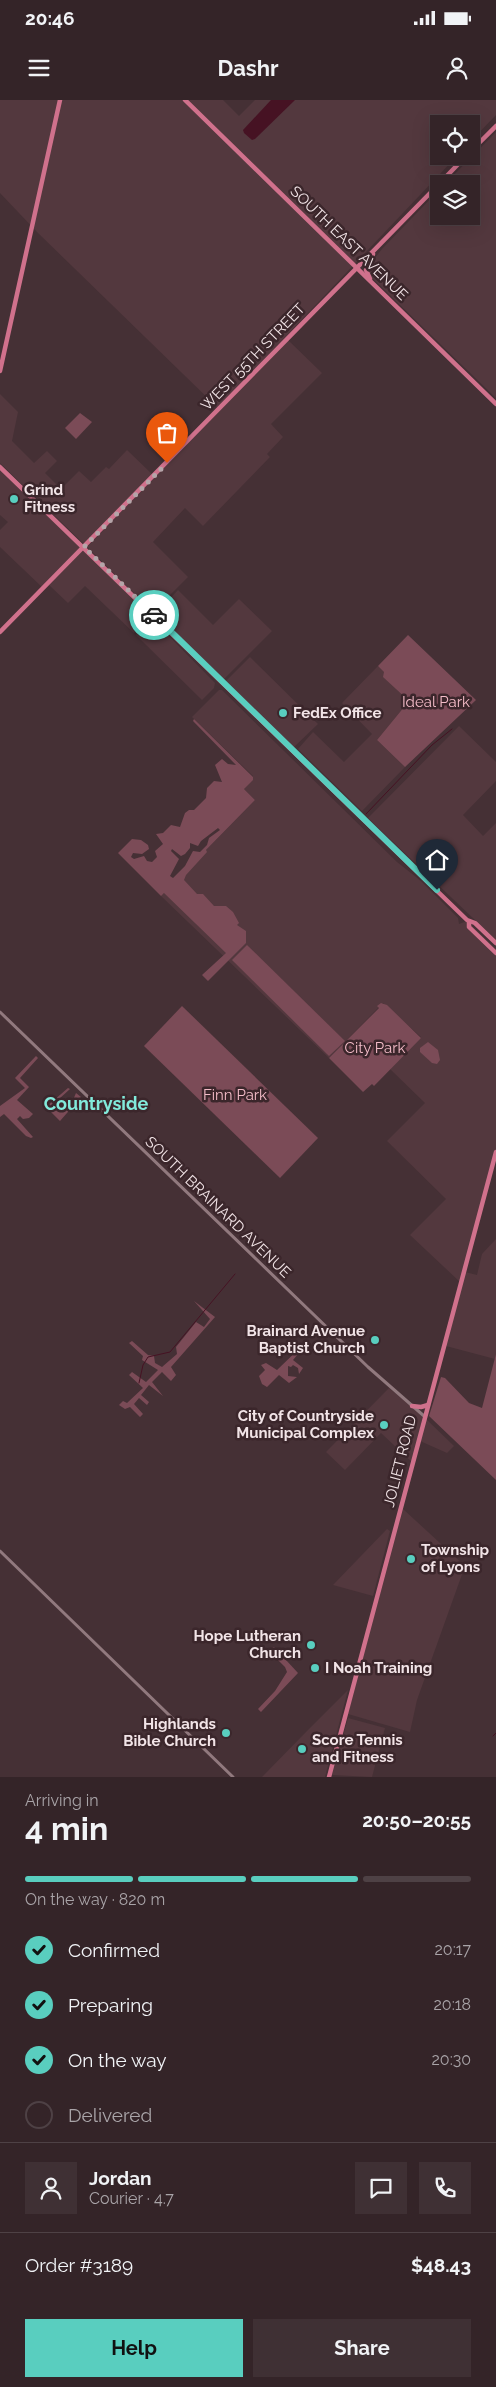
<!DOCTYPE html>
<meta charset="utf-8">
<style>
body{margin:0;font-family:Raleway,sans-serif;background:#3f3034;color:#f1f3f6;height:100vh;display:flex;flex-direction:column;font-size:19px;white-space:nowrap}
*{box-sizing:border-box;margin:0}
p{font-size:16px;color:#a9a4a8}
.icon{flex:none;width:28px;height:28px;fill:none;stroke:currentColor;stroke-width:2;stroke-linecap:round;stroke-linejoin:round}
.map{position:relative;height:1677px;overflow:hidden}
.drawer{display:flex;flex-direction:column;background:#342428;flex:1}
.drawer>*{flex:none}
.controls{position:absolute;left:430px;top:15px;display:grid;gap:10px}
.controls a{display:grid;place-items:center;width:50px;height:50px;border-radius:0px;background:#342428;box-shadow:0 5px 20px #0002,0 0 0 1px #4e4145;font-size:25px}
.pin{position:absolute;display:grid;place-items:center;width:42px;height:42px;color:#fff;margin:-51px -21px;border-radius:50% 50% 50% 0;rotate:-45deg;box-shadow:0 0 5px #0007}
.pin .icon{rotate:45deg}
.courier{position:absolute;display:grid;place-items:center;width:50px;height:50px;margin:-25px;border:4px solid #59cebf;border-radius:50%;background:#fff;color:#222;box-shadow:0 1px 6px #0007}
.headline em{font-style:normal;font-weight:700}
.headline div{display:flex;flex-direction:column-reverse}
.headline{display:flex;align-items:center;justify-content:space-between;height:85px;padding:0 25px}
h1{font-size:32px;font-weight:700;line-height:38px}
.bar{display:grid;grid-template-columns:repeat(4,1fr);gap:8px 5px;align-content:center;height:60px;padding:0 25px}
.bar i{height:6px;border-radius:4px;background:#4e4145}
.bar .selected{background:#59cebf}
.bar p{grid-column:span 4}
.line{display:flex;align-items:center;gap:12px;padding:0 25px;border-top:1px solid #4e4145}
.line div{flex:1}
.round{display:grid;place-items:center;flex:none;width:52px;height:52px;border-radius:0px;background:#3f3034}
ol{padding:0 25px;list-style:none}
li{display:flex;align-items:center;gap:15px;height:55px}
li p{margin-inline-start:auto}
li .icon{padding:5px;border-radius:50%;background:#59cebf;color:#111;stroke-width:4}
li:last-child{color:#a9a4a8}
li i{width:28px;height:28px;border:2px solid #4e4145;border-radius:50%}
.cta{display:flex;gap:10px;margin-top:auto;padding:10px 25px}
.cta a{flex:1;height:58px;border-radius:0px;background:#59cebf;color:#111;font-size:20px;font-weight:700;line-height:58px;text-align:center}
.cta a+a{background:#3f3034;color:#f1f3f6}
.status{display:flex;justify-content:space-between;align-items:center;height:35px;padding:0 25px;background:#342428;direction:ltr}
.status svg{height:14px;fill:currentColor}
header{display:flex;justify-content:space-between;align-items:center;height:65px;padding:0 25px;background:#342428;font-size:22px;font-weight:700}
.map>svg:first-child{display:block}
.built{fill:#53383e}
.green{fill:#7b4b57;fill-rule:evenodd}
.water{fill:#461223}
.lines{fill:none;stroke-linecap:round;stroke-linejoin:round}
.stream{stroke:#461223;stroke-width:1}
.minor{stroke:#91797e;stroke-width:3}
.major{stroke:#d0718c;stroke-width:4.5}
.done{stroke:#b5a5a9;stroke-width:5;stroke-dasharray:0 9}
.route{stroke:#59cebf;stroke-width:6}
.poi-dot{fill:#59cebf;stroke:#3b262b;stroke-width:2}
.labels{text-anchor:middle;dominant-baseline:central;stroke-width:5;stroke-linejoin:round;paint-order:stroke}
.street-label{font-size:15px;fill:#f2e4e7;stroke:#3b262b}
.poi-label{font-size:15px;font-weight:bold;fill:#f2e4e7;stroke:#3b262b;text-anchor:start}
.park-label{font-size:15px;fill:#f4bcc8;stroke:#3b262b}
.quarter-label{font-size:18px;font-weight:bold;fill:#82eadb;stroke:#3b262b}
</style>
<div class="status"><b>20:46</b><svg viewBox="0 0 49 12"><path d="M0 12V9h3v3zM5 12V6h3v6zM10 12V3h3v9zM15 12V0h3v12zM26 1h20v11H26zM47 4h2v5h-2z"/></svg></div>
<header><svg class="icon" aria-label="menu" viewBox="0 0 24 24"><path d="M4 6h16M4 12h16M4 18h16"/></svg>Dashr<svg class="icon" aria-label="person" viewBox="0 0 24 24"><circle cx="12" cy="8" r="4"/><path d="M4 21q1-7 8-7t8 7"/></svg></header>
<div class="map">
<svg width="496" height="1677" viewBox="0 0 496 1677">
<rect width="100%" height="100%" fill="#453035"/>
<!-- built -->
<g class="built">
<path d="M0 0H223L239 16 255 0H496V15L471 41V24H439V56H457L218 308 38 133 0 93Z"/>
<path d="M496 32V298L369 175 368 167 382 149 439 90V116H471V84H445Z"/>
<path d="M288 240 322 273 271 324 283 337 267 354 270 357 203 426 185 408 153 442 188 477 153 512 87 447Z"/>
<path d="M0 294 18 312 12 341 34 363 47 351 57 361 45 373 61 389 79 371 91 382 106 367 109 369 127 350 153 375 85 445 0 363Z"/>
<path d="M0 368 83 448 43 488 0 447V430L8 422 0 415Z"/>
<path d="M85 448 152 514 134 533 85 486 68 503 49 485Z"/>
<path d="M178 490 213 525 239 499 272 531 222 581 155 514Z"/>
<path d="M154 521 215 583 214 588 202 600 136 535 149 522Z"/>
<path d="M250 557 318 624 293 648 225 582Z"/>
<path d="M378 566 384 572V577L409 601 377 640 405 667 362 711 298 649 313 632 344 662 372 634 342 603Z"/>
<path d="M219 590H222L397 762 421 781 458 818 459 824 467 821 496 849V1050L460 1182 410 1135 446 1099 387 1041 425 1003 390 969 421 937 383 903 329 958 161 796 255 700 244 689 252 680 253 676 192 617Z"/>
<path d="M459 626 496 662V681L463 715 483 736 496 723V840L368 718Z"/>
<path d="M496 1139V1254L495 1259 446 1246 465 1172 477 1175 482 1154Z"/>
<path d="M389 1288 423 1316 412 1362 381 1333 345 1370 326 1352Z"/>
<path d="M425 1318 454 1346 447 1353 420 1341Z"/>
<path d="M403 1409 465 1466 417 1600 410 1632 348 1614Z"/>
<path d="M387 1429 390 1431 373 1496 333 1485Z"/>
<path d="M348 1590 325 1677H262L307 1631Z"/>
<path d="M348 1618 385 1628 372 1677 332 1675Z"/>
</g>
<!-- green -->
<g class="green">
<path d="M80 313 92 322 76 339 65 328Z"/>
<path d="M408 535 476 600 405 667 377 640 409 601 383 577 384 572 378 566Z"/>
<path d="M194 619 253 677V680L244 689 255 700 206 750 207 752 186 775 184 780 197 794H203L214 806H226L233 812 239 823 237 825 246 831V843L208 881 202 875 226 853 164 793 161 796 118 753 132 739 141 740 148 745 149 749 142 754 133 753 131 757 134 759 144 756 147 761 152 762 157 757 155 751 163 744 156 734 163 733 171 725 180 727 185 713 189 710H194L206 698 207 688 214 681 222 682 215 665 222 659 228 664 236 665 193 621ZM218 728 220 730 209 738 207 745 200 752 193 751 185 766 173 778 170 776 179 759 171 751 172 749 181 756 185 754 190 748V743L198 746 201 741Z"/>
<path d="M247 845 345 941 329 956 232 860Z"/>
<path d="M381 903 387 905 421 938 374 986 372 984 363 992 329 958 379 908 377 906Z"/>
<path d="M182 906 318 1038 280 1078 144 946Z"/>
<path d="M428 942 438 950 440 960 437 964 432 963 420 952V948Z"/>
<path d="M36 956 38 958 20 978 29 987 17 1000 33 1014 29 1018 23 1019 20 1016 17 1019 33 1037 31 1038 26 1036 4 1014 0 1017V1006L25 988 15 978Z"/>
<path d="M68 988 70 989 59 999 64 1006 73 1000 76 993 81 997 60 1021 46 1007Z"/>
<path d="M194 1201 215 1217 171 1267 176 1275 171 1281 162 1272 152 1282 163 1296 149 1285 141 1295 149 1302 147 1305 139 1298 134 1304 143 1314 140 1317 130 1307 125 1309 119 1305 123 1301 127 1303 143 1288 129 1275 132 1272 146 1282 158 1270 142 1260 143 1256 129 1243 132 1241 148 1255 154 1256 155 1263 162 1267 177 1254 176 1247 196 1222 204 1227 210 1219Z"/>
<path d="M305 1243 306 1252 298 1254 293 1260 303 1268 299 1274 298 1268 293 1265 291 1267 288 1266V1276L297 1277 289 1283 279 1275 267 1287 262 1284 259 1276 265 1270 261 1265 266 1263 277 1270Z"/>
<path d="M496 1254V1380L429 1316 441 1277 445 1278 469 1303 482 1308Z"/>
<path d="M274 1547 298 1573 261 1612 258 1609 275 1591 287 1572 285 1567 270 1552Z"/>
</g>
<!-- water -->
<path class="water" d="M271 0H295L255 39 252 40 244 33 243 30Z"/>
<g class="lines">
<!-- stream -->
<g class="stream">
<path d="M366 714 432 645 452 629"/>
<path d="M139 1283 143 1265 148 1257 170 1252 235 1174"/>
<path d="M493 1636 496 1633"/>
</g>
<!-- minor -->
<g class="minor">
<path d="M0 912 368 1267 424 1316"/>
<path d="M0 1451 233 1677"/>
</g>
<!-- major -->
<g class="major">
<path d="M185 0 496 304"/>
<path d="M471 51 496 26"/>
<path d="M439 84 466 56"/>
<path d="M370 179 366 170 373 154"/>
<path d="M0 271 60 0"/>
<path d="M0 367 467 820 475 823 496 843"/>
<path d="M0 532 439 84"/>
<path d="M469 822V827L496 853"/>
<path d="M412 1306 421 1307 428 1305"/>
<path d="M329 1677 496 1052"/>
</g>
</g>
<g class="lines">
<!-- done -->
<path class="done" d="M154 515 84 447 167 363"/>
<!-- route -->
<path class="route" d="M154 515 437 790"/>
</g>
<!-- markers -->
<g class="poi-dot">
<circle cx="14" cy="399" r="5"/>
<circle cx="283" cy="613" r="5"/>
<circle cx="375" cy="1240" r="5"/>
<circle cx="384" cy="1325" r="5"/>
<circle cx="411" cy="1459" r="5"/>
<circle cx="311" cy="1545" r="5"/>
<circle cx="315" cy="1568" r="5"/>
<circle cx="226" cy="1633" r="5"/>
<circle cx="302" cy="1649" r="5"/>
</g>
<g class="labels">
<!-- street labels -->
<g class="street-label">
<text transform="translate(349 143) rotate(44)">SOUTH EAST AVENUE</text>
<text transform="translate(253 257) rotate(-46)">WEST 55TH STREET</text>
<text transform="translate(218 1107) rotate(44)">SOUTH BRAINARD AVENUE</text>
<text transform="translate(400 1361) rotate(-76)">JOLIET ROAD</text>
</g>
<!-- poi labels -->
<g class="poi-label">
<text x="24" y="390">Grind<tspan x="24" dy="17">Fitness</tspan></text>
<text x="293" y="613">FedEx Office</text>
<text x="365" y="1231" text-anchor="end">Brainard Avenue<tspan x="365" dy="17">Baptist Church</tspan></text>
<text x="374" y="1316" text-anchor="end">City of Countryside<tspan x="374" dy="17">Municipal Complex</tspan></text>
<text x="421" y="1450">Township<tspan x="421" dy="17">of Lyons</tspan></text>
<text x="301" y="1536" text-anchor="end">Hope Lutheran<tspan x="301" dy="17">Church</tspan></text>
<text x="325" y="1568">I Noah Training</text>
<text x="216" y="1624" text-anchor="end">Highlands<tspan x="216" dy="17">Bible Church</tspan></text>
<text x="312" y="1640">Score Tennis<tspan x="312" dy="17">and Fitness</tspan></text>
</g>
<!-- park labels -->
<g class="park-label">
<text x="436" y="602">Ideal Park</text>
<text x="375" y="948">City Park</text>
<text x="235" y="995">Finn Park</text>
</g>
<!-- quarter labels -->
<g class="quarter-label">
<text x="96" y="1003">Countryside</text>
</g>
</g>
</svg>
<div class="controls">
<a><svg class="icon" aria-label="locate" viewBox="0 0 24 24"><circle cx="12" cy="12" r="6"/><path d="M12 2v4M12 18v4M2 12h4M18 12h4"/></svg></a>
<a><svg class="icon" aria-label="layers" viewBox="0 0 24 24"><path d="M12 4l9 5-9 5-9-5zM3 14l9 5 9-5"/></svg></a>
</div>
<div class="pin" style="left:167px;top:363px;background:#ea580c"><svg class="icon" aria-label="bag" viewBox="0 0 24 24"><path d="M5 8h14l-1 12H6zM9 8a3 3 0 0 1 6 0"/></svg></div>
<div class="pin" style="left:437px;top:790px;background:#1f2937"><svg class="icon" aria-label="home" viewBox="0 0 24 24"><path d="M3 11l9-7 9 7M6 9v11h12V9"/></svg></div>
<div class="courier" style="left:154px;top:515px"><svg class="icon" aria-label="car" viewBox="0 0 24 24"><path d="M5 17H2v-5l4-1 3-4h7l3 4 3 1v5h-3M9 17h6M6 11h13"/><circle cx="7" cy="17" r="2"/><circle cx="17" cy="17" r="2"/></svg></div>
</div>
<section class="drawer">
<div class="headline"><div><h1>4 min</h1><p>Arriving in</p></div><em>20:50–20:55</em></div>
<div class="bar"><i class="selected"></i><i class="selected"></i><i class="selected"></i><i></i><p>On the way · 820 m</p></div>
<ol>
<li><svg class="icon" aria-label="check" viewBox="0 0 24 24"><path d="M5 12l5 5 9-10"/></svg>Confirmed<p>20:17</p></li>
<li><svg class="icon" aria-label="check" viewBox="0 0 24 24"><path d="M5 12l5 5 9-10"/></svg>Preparing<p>20:18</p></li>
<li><svg class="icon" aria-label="check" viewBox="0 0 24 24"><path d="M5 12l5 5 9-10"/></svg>On the way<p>20:30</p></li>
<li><i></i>Delivered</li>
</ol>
<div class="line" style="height:90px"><a class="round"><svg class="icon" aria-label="person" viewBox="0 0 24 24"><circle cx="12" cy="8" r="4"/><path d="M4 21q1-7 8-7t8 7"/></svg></a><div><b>Jordan</b><p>Courier · 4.7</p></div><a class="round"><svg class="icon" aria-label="chat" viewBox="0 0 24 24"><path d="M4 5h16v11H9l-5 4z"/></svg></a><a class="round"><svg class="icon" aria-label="phone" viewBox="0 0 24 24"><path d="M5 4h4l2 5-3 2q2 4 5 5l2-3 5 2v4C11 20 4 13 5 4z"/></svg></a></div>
<div class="line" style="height:65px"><div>Order #3189</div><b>$48.43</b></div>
<div class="cta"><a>Help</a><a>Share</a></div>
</section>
